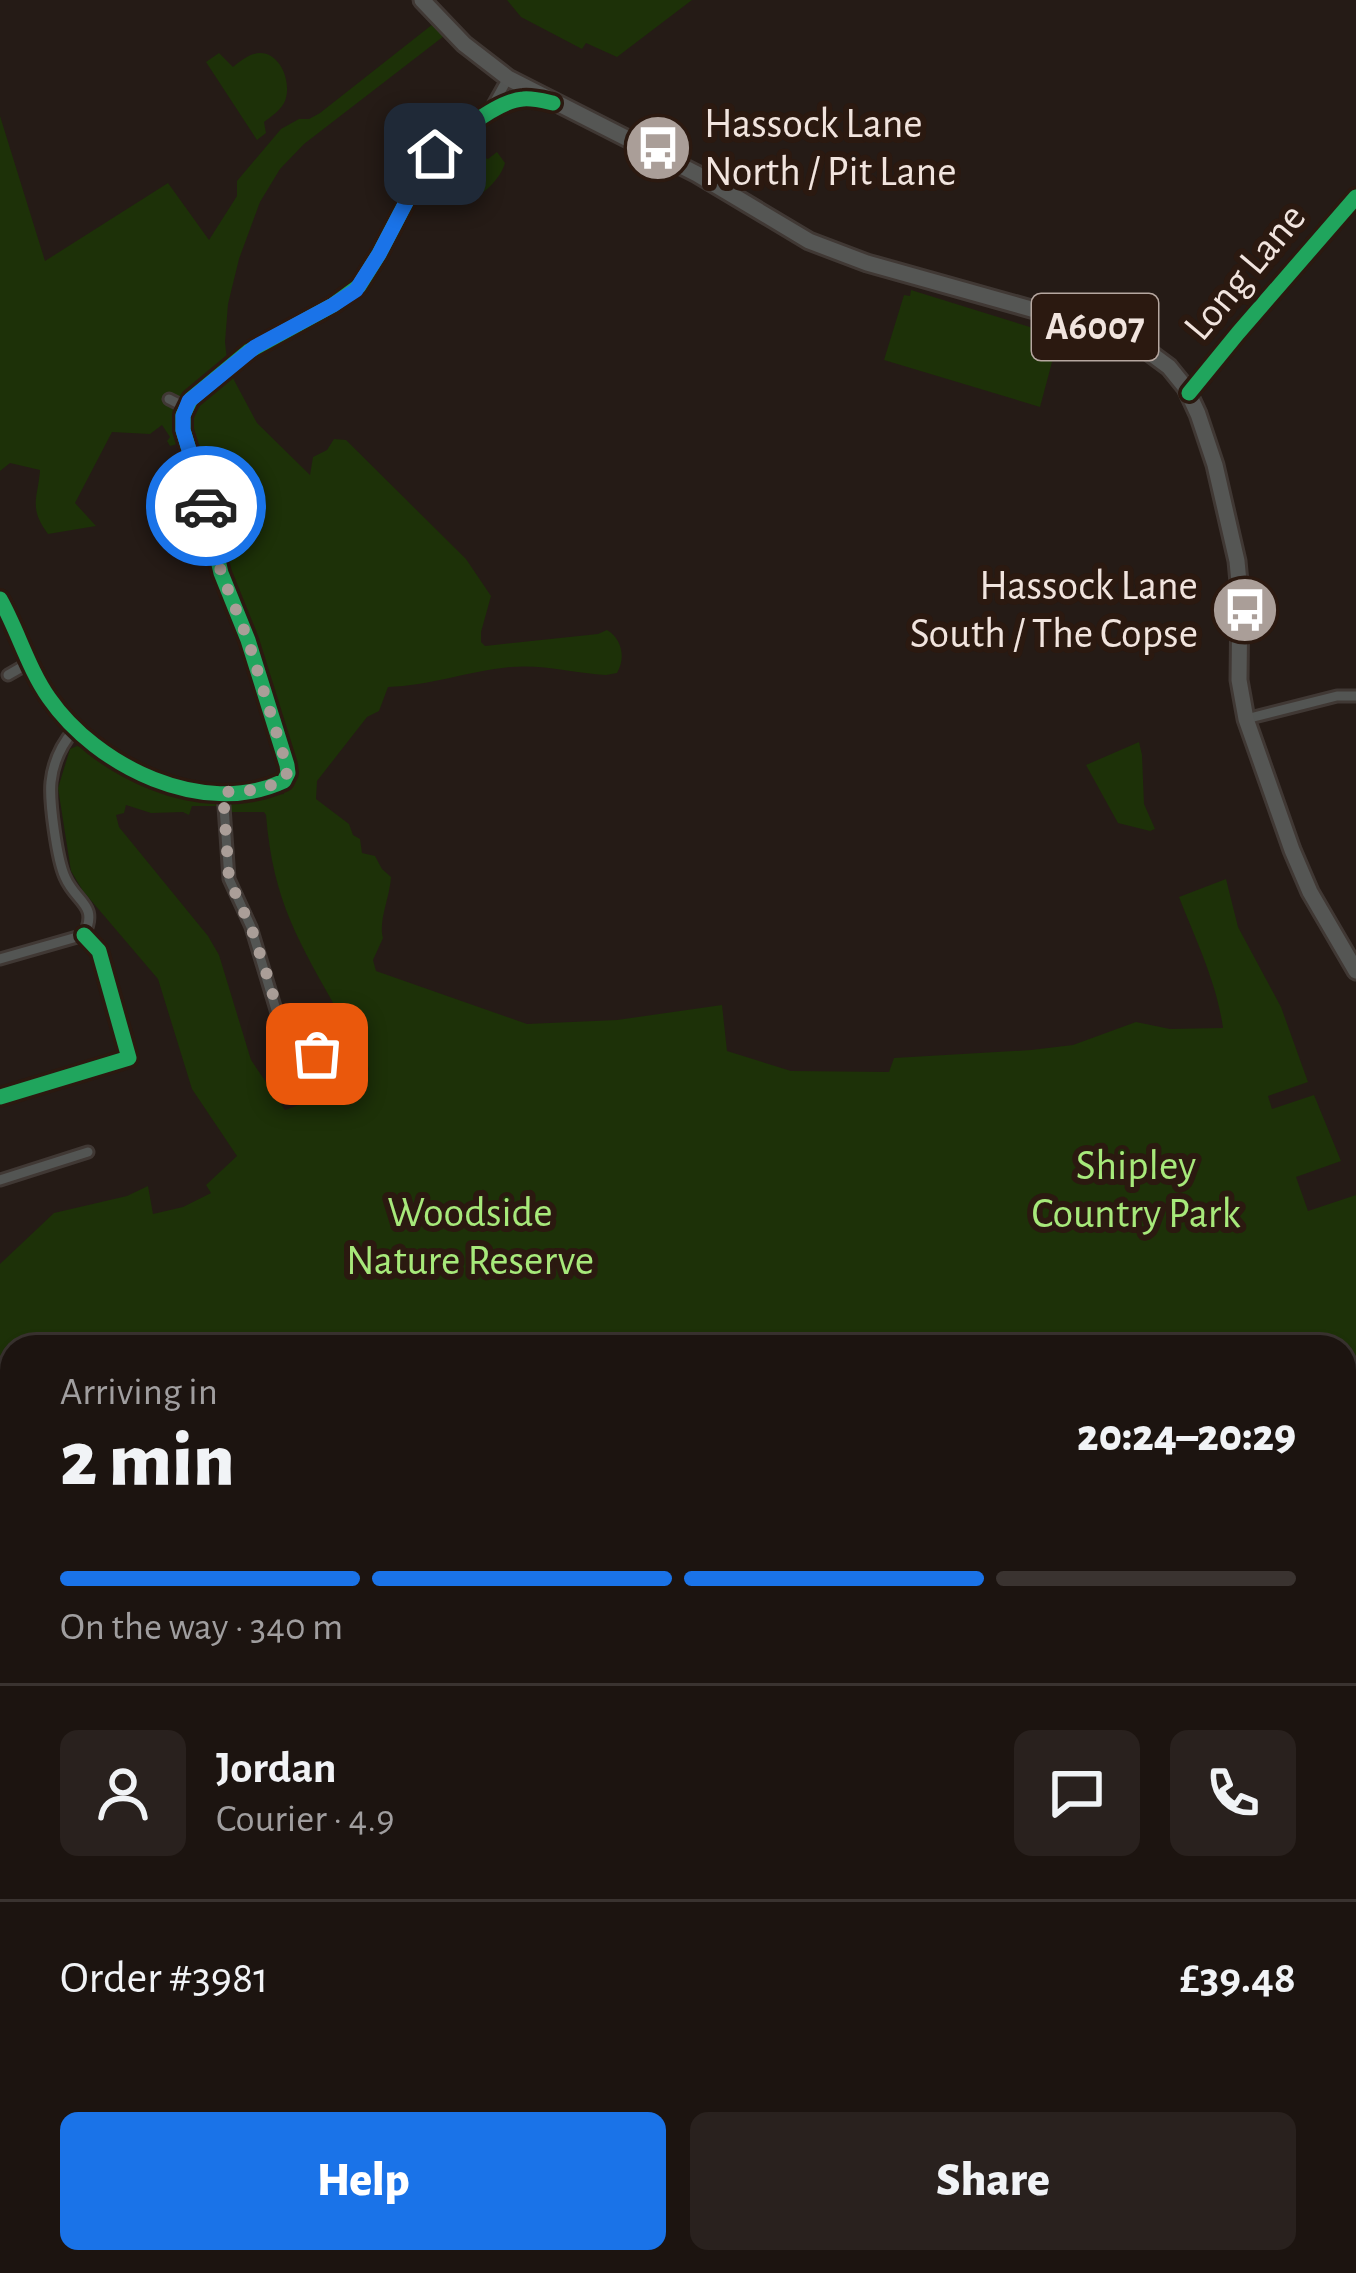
<!DOCTYPE html>
<meta charset="utf-8">
<style>
body{margin:0;font-family:"Alegreya Sans",sans-serif;background:#29211e;color:#f1f3f6;height:100vh;display:flex;flex-direction:column;font-size:45px;white-space:nowrap}
*{box-sizing:border-box;margin:0}
p{font-size:39px;color:#a09e9f}
.icon{flex:none;width:66px;height:66px;fill:none;stroke:currentColor;stroke-width:2;stroke-linecap:round;stroke-linejoin:round}
.map{position:relative;flex:1;overflow:hidden}
.details{position:absolute;left:0px;top:1335px;width:1356px;height:939px;display:flex;flex-direction:column;background:#1c1410;border-radius:36px 36px 0 0;box-shadow:0 3px 9px #0004,0 0 0 3px #3a3330}
.details>*{flex:none}
.pin{position:absolute;display:grid;place-items:center;width:102px;height:102px;color:#fff;margin:-51px;border-radius:24px;box-shadow:0 6px 18px #0006}
.courier{position:absolute;display:grid;place-items:center;width:120px;height:120px;margin:-60px;border:9px solid #1a73e8;border-radius:50%;background:#fff;color:#222;box-shadow:0 3px 15px #0007}
.summary em{font-style:normal;font-weight:800}
.summary div{display:flex;flex-direction:column-reverse}
.summary{display:flex;align-items:center;justify-content:space-between;height:204px;padding:0 60px}
h1{font-size:78px;font-weight:800;line-height:90px}
.bar{display:grid;grid-template-columns:repeat(4,1fr);gap:18px 12px;align-content:center;height:144px;padding:0 60px}
.bar i{height:15px;border-radius:9px;background:#3a3330}
.bar .selected{background:#1a73e8}
.bar p{grid-column:span 4}
.line{display:flex;align-items:center;gap:30px;padding:0 60px;border-top:3px solid #3a3330}
.line div{flex:1}
.round{display:grid;place-items:center;flex:none;width:126px;height:126px;border-radius:18px;background:#29211e}
.cta{display:flex;gap:24px;margin-top:auto;padding:24px 60px}
.cta a{flex:1;height:138px;border-radius:18px;background:#1a73e8;color:#fff;font-size:48px;font-weight:800;line-height:138px;text-align:center}
.cta a+a{background:#29211e;color:#f1f3f6}
.map>svg:first-child{display:block}
.medical{fill:#2a2314}
.green{fill:#1d3108}
.lines{fill:none;stroke-linecap:round;stroke-linejoin:round}
.stream{stroke:#163c47;stroke-width:3}
.street-casing{stroke:#403834;stroke-width:15}
.secondary-casing{stroke:#403834;stroke-width:20}
.primary-casing{stroke:#403834;stroke-width:21}
.street{stroke:#535553;stroke-width:9}
.secondary{stroke:#555857;stroke-width:14}
.primary{stroke:#555654;stroke-width:15}
.cycleway-casing{stroke:#2b1910;stroke-width:22}
.cycleway{stroke:#20a55d;stroke-width:15}
.done{stroke:#aa9e98;stroke-width:12;stroke-dasharray:0 21.6}
.route{stroke:#1a73e8;stroke-width:15}
.labels{text-anchor:middle;dominant-baseline:central;stroke-width:12;stroke-linejoin:round;paint-order:stroke}
.shield{fill:#2b1910;stroke:#b6a7a0;stroke-width:3}
.shield-label{font-size:39px;font-weight:bold;fill:#f1e4de}
.poi-label{font-size:42px;fill:#f1e4de;stroke:#2b1910;text-anchor:start}
.street-label{font-size:42px;fill:#f1e4de;stroke:#2b1910}
.park-label{font-size:42px;fill:#a7e97a;stroke:#2b1910}
</style>
<div class="map">
<svg width="1356" height="2273" viewBox="0 0 1356 2273">
<rect width="100%" height="100%" fill="#251b16"/>
<!-- medical -->
<path class="medical" d="M1344 1459 1356 1464V1730L1344 1726Z"/>
<!-- green -->
<g class="green">
<path d="M507 0H692L617 57 586 43 582 49 521 17Z"/>
<path d="M433 24 444 36 304 144 280 169 260 202 239 259 228 304 225 342 227 360 234 380 257 423 310 475 313 457 327 450 334 439 346 440 466 559 491 596 481 632V642L485 646 598 634 607 630C622 639 626 658 617 673L606 675C575 673 542 664 511 667 469 671 429 686 388 687L379 711 367 717 317 781 316 799 349 824 353 835 360 839 362 853 375 856 382 869 391 877C390 897 378 921 383 938L373 960 376 971 527 1024 617 1020 722 1005 727 1051 791 1071 889 1072 894 1058 1031 1050 1073 1045 1136 1022 1170 1029 1223 1028C1217 983 1195 938 1179 897L1226 879 1238 927 1281 1007 1308 1082 1268 1096 1272 1109 1314 1095 1341 1161 1296 1177 1308 1211 1356 1195V1464L1344 1459V1347H12V2262H120L0 2266V1264L54 1213 127 1196 148 1186 153 1214 183 1207 211 1193 206 1185 237 1156 192 1089 158 979 83 891 71 871 58 788 70 749 77 746 83 747 114 769 137 781 177 794 215 800 217 806H192L189 815 183 812 151 813 126 805 124 813 116 815 119 827 208 936 219 955 251 1060 285 1110 357 1084 369 1069 354 1033 349 1035 340 1015C299 942 273 902 266 815L264 812H230V802L234 799 284 794 279 766 241 642 213 572 198 508 177 444 170 446 167 441 170 437 162 425 150 434 112 432 75 503 96 526 48 534C28 507 38 498 40 470L10 463 0 471V116L45 261 168 183 209 240 237 196V181L281 129 299 119H309L320 113Z"/>
<path d="M219 53 233 67C240 61 250 53 260 53 281 53 292 83 285 101 281 110 272 116 264 122L266 133 257 140 206 62Z"/>
<path d="M497 152 505 163C500 182 473 205 454 204L435 180 434 172 453 156 463 163 481 156 488 159Z"/>
<path d="M911 290 1059 336 1040 407 884 360 904 295 910 296Z"/>
<path d="M1139 742 1142 755 1144 804 1155 829 1150 831 1118 823 1086 765Z"/>
<path d="M1344 1798 1356 1802V1934L1344 1936Z"/>
</g>
<g class="lines">
<!-- stream -->
<g class="stream">
<path d="M0 2023 12 2024"/>
<path d="M260 2262 264 2273"/>
</g>
<defs>
<g id="street">
<path d="M489 112 508 78"/>
<path d="M1189 393 1238 333 1356 197"/>
<path d="M169 399 185 407"/>
<path d="M193 542 212 538"/>
<path d="M0 599C18 631 28 668 49 698 96 766 203 819 284 781L288 773 287 765 248 640 221 573 203 495 183 430V415L191 399 249 351 333 305 359 286 379 254 425 166C443 144 494 102 522 99 528 98 536 100 542 101"/>
<path d="M8 675 29 663"/>
<path d="M1246 719 1337 696H1356"/>
<path d="M74 730C62 744 53 763 51 782 49 801 57 860 65 877 76 903 99 904 84 935"/>
<path d="M223 792 229 879 251 927 277 1013 299 1062"/>
<path d="M0 959 84 935"/>
<path d="M286 1068 317 1054"/>
<path d="M0 1097 129 1058 99 951 84 935"/>
<path d="M0 1180 88 1152"/>
<path d="M1344 2008 1356 1997"/>
<path d="M1344 2248 1356 2250"/>
<path d="M739 2262 745 2273"/>
<path d="M957 2262 958 2273"/>
<path d="M1145 2262V2273"/>
<path d="M1245 2262H1247"/>
<path d="M1235 2268 1237 2262"/>
<path d="M874 2273 879 2262"/>
<path d="M1057 2273 1061 2262"/>
</g>
<g id="secondary">
<path d="M1344 1737 1356 1741"/>
<path d="M1333 2273 1335 2262"/>
</g>
<path id="primary" d="M422 0 464 44 508 78 697 174 809 241 867 263 1106 330 1142 347 1169 367 1186 388 1198 414 1215 465 1237 561 1240 593 1239 680 1246 719 1292 850 1310 892 1356 971"/>
</defs>
<!-- street casing -->
<use href="#street" class="street-casing"/>
<!-- secondary casing -->
<use href="#secondary" class="secondary-casing"/>
<!-- primary casing -->
<use href="#primary" class="primary-casing"/>
<!-- street -->
<use href="#street" class="street"/>
<!-- secondary -->
<use href="#secondary" class="secondary"/>
<!-- primary -->
<use href="#primary" class="primary"/>
<defs>
<g id="cycleway">
<path d="M1189 393 1238 333 1356 197"/>
<path d="M0 599C18 631 28 668 49 698 96 766 203 819 284 781L288 773 287 765 248 640 221 573 203 495 183 430V415L191 399 249 351 333 305 359 286 379 254 425 166C443 144 495 101 523 99 533 98 544 101 553 103"/>
<path d="M0 1097 129 1058 99 951 84 935"/>
</g>
</defs>
<!-- cycleway casing -->
<use href="#cycleway" class="cycleway-casing"/>
<!-- cycleway -->
<use href="#cycleway" class="cycleway"/>
</g>
<g class="lines">
<!-- done -->
<path class="done" d="M206 506 221 572 248 640 288 770 284 781 256 790 223 792 229 879 252 930 271 987 277 1012 299 1062 317 1054"/>
<!-- route -->
<path class="route" d="M206 506 183 430V416L189 401 255 347 333 305 356 290 379 254 425 166 435 154"/>
</g>
<!-- icons -->
<defs>
<symbol id="bus-disc" viewBox="-11 -11 22 22"><circle r="9.5" fill="#aa9e98" stroke="#2b1910"/><path d="M-5-6H5V4H4V6H2V4H-2V6H-4V4H-5ZM-3.5-4V0h7V-4ZM-3.5 1.2v1.5H-2V1.2ZM2 1.2v1.5H3.5V1.2Z" fill="#fff"/></symbol>
</defs>
<g fill-rule="evenodd">
<use href="#bus-disc" x="620" y="110" width="76" height="76"/>
<use href="#bus-disc" x="1207" y="572" width="76" height="76"/>
</g>
<g class="labels">
<!-- shield labels -->
<rect class="shield" x="1032" y="294" width="126" height="66" rx="9"/>
<g class="shield-label">
<text x="1095" y="327">A6007</text>
</g>
<!-- poi labels -->
<g class="poi-label">
<text x="704" y="124">Hassock Lane<tspan x="704" dy="48">North / Pit Lane</tspan></text>
<text x="1198" y="586" text-anchor="end">Hassock Lane<tspan x="1198" dy="48">South / The Copse</tspan></text>
</g>
<!-- street labels -->
<g class="street-label">
<text transform="translate(1245 272) rotate(-50)">Long Lane</text>
</g>
<!-- park labels -->
<g class="park-label">
<text x="1136" y="1166">Shipley<tspan x="1136" dy="48">Country Park</tspan></text>
<text x="470" y="1213">Woodside<tspan x="470" dy="48">Nature Reserve</tspan></text>
</g>
</g>
</svg>
<div class="pin" style="left:317px;top:1054px;background:#ea580c"><svg class="icon" aria-label="bag" viewBox="0 0 24 24"><path d="M5 8h14l-1 12H6zM9 8a3 3 0 0 1 6 0"/></svg></div>
<div class="pin" style="left:435px;top:154px;background:#1f2937"><svg class="icon" aria-label="home" viewBox="0 0 24 24"><path d="M3 11l9-7 9 7M6 9v11h12V9"/></svg></div>
<div class="courier" style="left:206px;top:506px"><svg class="icon" aria-label="car" viewBox="0 0 24 24"><path d="M5 17H2v-5l4-1 3-4h7l3 4 3 1v5h-3M9 17h6M6 11h13"/><circle cx="7" cy="17" r="2"/><circle cx="17" cy="17" r="2"/></svg></div>
<section class="details">
<div class="summary"><div><h1>2 min</h1><p>Arriving in</p></div><em>20:24–20:29</em></div>
<div class="bar"><i class="selected"></i><i class="selected"></i><i class="selected"></i><i></i><p>On the way · 340 m</p></div>
<div class="line" style="height:216px"><a class="round"><svg class="icon" aria-label="person" viewBox="0 0 24 24"><circle cx="12" cy="8" r="4"/><path d="M4 21q1-7 8-7t8 7"/></svg></a><div><b>Jordan</b><p>Courier · 4.9</p></div><a class="round"><svg class="icon" aria-label="chat" viewBox="0 0 24 24"><path d="M4 5h16v11H9l-5 4z"/></svg></a><a class="round"><svg class="icon" aria-label="phone" viewBox="0 0 24 24"><path d="M5 4h4l2 5-3 2q2 4 5 5l2-3 5 2v4C11 20 4 13 5 4z"/></svg></a></div>
<div class="line" style="height:156px"><div>Order #3981</div><b>£39.48</b></div>
<div class="cta"><a>Help</a><a>Share</a></div>
</section>
</div>
